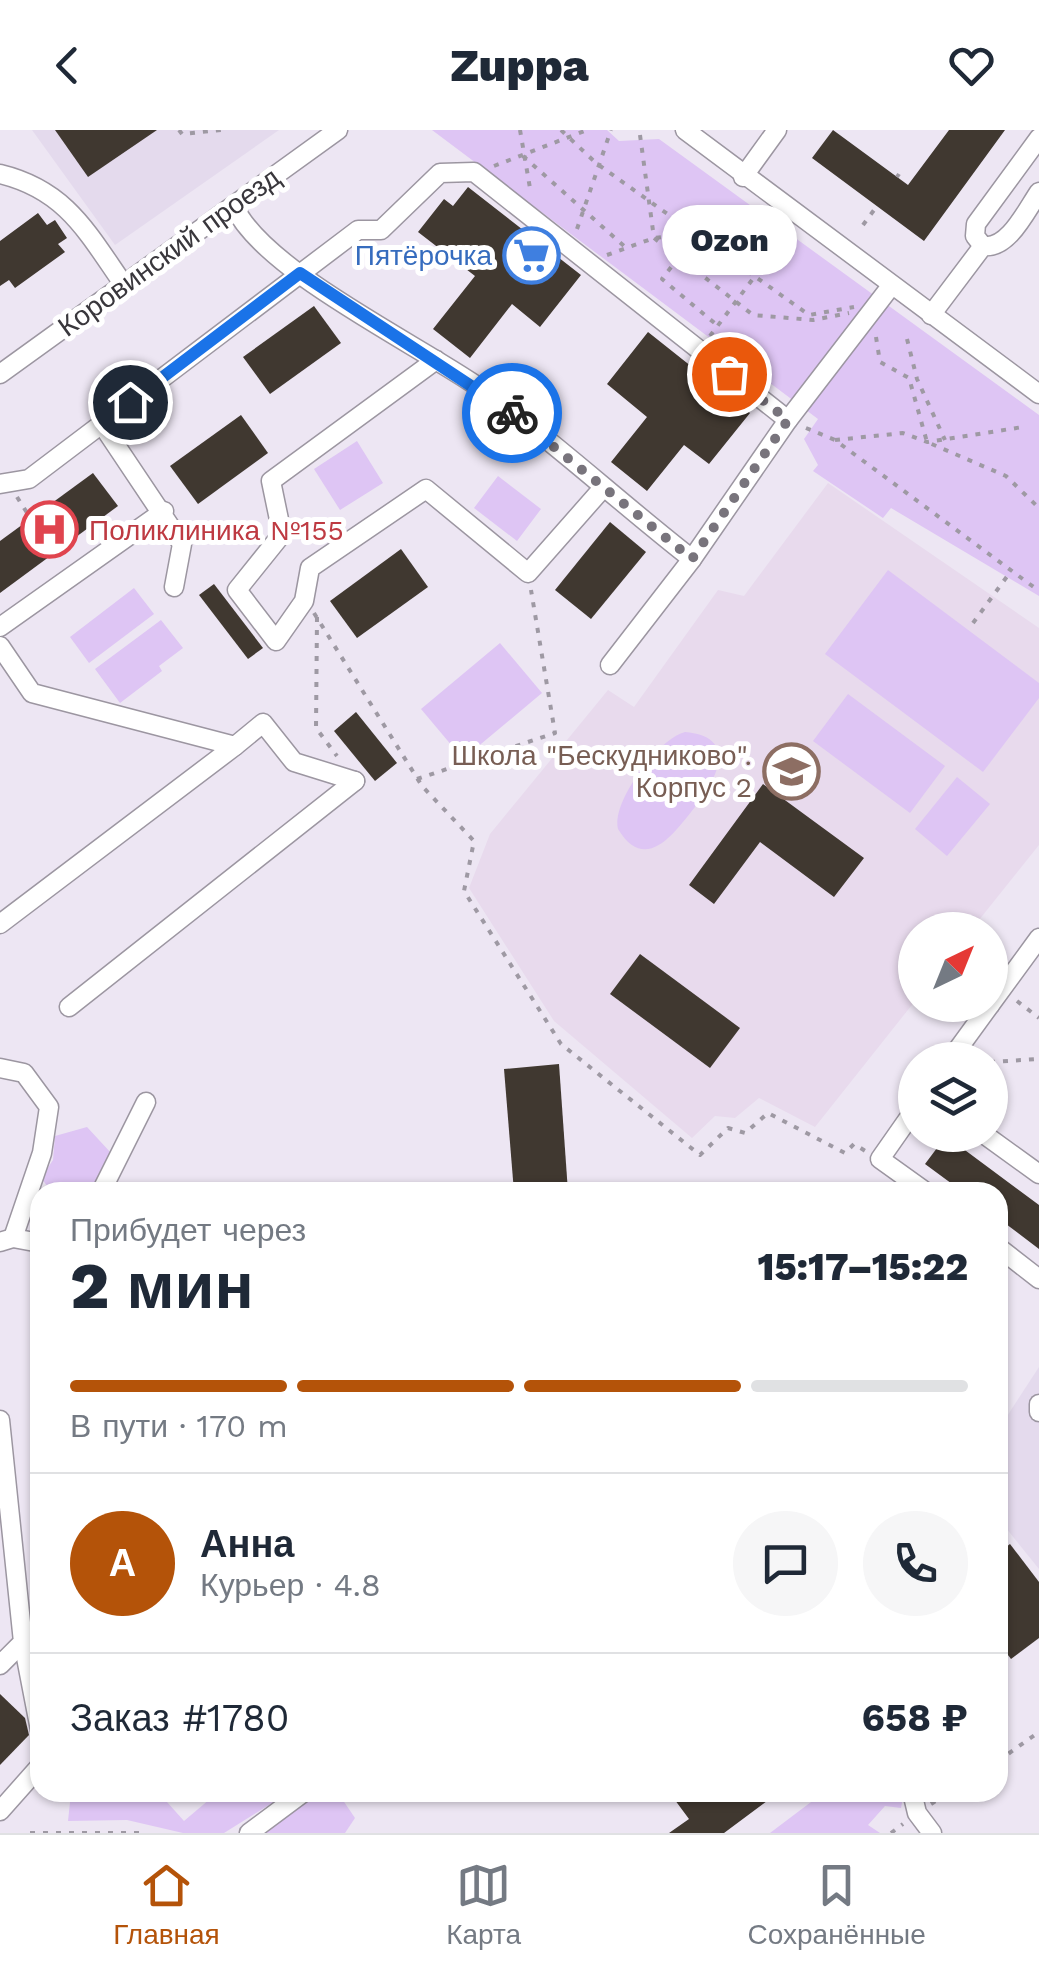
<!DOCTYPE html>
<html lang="ru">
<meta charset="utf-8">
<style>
body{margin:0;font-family:"Work Sans",sans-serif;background:#f6f6f7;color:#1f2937;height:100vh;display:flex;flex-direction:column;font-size:38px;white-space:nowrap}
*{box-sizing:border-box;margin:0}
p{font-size:32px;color:#747a83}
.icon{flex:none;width:55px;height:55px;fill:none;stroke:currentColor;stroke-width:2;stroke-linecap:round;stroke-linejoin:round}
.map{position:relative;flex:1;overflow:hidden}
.side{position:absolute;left:30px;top:1052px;width:978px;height:620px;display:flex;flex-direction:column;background:#fff;border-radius:30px;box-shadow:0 2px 8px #0004}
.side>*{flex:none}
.needle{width:65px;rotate:43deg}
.controls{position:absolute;left:898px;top:782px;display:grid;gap:20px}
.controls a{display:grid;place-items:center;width:110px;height:110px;border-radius:50%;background:#fff;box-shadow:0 2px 8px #0004;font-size:50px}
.pin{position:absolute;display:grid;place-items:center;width:85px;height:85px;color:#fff;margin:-42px;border:5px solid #fff;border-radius:50%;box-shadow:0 2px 10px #0007}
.courier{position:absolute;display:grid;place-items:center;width:100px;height:100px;margin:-50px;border:8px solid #1a73e8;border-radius:50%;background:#fff;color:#222;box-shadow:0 2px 12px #0007}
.bubble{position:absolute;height:70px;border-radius:35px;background:#fff;box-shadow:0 2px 8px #0004;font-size:32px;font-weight:800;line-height:70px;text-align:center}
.summary em{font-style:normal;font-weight:800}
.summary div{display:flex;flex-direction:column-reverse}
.summary{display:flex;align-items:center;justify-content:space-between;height:170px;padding:0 40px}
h1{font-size:65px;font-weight:800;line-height:75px}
.bar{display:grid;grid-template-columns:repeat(4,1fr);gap:15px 10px;align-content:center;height:120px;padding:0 40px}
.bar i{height:12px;border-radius:8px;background:#e0e1e3}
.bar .current{background:#b45309}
.bar p{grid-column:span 4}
.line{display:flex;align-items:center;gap:25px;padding:0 40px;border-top:2px solid #e0e1e3}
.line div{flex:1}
.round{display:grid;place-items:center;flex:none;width:105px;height:105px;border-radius:52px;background:#f6f6f7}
header{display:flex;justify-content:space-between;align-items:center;height:130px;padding:0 40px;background:#fff;font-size:45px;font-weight:800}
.tab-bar{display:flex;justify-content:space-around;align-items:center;height:140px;border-top:2px solid #e0e1e3;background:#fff;font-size:28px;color:#747a83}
.tab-bar a{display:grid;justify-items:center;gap:5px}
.tab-bar .current{color:#b45309}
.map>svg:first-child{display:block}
.built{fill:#e4daed}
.education{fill:#e8daed}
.green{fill:#dec5f4}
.building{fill:#403830}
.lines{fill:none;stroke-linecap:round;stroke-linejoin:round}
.minor-casing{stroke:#9c96a1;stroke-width:21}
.path{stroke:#9e99a3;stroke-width:4;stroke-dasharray:5 8;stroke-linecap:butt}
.minor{stroke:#fff;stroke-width:18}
.done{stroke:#78747c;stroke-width:10;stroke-dasharray:0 18}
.route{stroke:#1a73e8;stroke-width:12}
.labels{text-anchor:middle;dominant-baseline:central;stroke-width:10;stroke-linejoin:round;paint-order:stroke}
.street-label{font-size:28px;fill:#39373c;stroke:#fff}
.shop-label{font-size:28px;fill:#366cbe;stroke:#fff;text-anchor:end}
.health-label{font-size:28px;fill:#be3a42;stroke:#fff;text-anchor:start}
.education-label{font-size:28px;fill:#785e54;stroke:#fff;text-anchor:end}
</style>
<header><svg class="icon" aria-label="back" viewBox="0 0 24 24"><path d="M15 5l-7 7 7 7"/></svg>Zuppa<svg class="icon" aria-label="heart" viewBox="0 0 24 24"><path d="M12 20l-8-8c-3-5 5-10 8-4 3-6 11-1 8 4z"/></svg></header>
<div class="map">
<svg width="1039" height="1703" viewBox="0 0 1039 1703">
<rect width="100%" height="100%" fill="#ede6f3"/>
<!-- built -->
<g class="built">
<path d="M32 0H279L115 115Z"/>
<path d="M1039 1237V1439L998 1388V1300Z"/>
</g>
<!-- education -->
<path class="education" d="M828 353 1039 498V715L971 800H915V871L815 997 759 968 735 988 715 986 692 1008 554 891 469 758 490 704 608 560 634 577 718 460 744 466Z"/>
<!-- green -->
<g class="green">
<path d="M432 0H607L619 11 659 9 1039 285V466L891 378 883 388 813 341 818 335 804 309 818 289Z"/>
<path d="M357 311 383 353 340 380 314 339Z"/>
<path d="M498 346 541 379 517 411 474 378Z"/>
<path d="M888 440 1039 553V568L983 642 825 524Z"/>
<path d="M134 458 154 484 89 533 70 507Z"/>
<path d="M161 490 183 518 159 536 162 541 120 573 95 539Z"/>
<path d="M500 513 542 563 463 629 421 579Z"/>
<path d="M848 564 945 636 910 683 813 611Z"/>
<path d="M685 602C741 607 715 651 695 677 675 702 646 745 618 699 611 672 659 608 685 602Z"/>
<path d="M957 647 990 674 947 726 915 699Z"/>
<path d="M87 997 111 1023 89 1062H52L41 1048 53 1030 55 1006Z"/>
<path d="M904 1662 901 1678 885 1676 868 1695 880 1703H770L823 1663Z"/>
<path d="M71 1663H159L184 1691 217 1663H288L224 1703H183L127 1690 68 1691Z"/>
<path d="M320 1663H338L355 1688 345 1703H264Z"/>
</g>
<!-- building -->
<g class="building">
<path d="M55 0H157L88 47Z"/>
<path d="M833 0 908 55 949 0H1005L924 111 812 28Z"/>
<path d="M468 57 581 145 540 197 512 174 470 228 433 199 475 146 418 102 444 69 453 76Z"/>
<path d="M38 83 47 95 55 90 67 108 58 114 65 122 15 158 9 150 0 156V111Z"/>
<path d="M314 176 341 213 270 264 243 227Z"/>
<path d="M648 202 750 283 709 334 684 315 647 361 611 332 647 287 607 254Z"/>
<path d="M241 285 268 323 198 374 170 336Z"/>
<path d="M93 343 118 376 0 463V411Z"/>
<path d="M610 392 646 422 591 489 555 460Z"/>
<path d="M401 419 428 457 357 508 330 471Z"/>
<path d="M214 454 263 518 248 529 199 465Z"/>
<path d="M356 582 397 633 375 651 334 601Z"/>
<path d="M763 654 864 728 834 767 760 712 714 774 689 755Z"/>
<path d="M640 824 740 898 710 938 610 864Z"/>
<path d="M559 934 568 1062H514L504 939Z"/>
<path d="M946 1006 1039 1075V1119L998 1088V1062H963L925 1034Z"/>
<path d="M1010 1414 1039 1452V1508L1011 1529 998 1512V1423Z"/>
<path d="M0 1564 25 1588 29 1605 0 1635Z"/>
<path d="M669 1662H779L724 1703H669L689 1689Z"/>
</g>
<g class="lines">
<defs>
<g id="minor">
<path d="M685 0 1039 264"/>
<path d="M0 44C66 60 87 102 124 155"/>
<path d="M743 47 777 0"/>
<path d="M234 76C263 142 428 219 490 265 560 317 624 376 692 429L788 290 891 156"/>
<path d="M983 116 975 106 976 94 1039 8"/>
<path d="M931 185 983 116C1008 120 1026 81 1039 62"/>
<path d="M436 230 271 351 282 404 237 460 276 511 304 471 310 438 426 359 528 443 602 359"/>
<path d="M0 244 338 0"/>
<path d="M101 293 182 414 174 457"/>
<path d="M0 354 29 349 358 100H381L440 43 474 42 788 290"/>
<path d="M0 497 164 381"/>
<path d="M0 516 32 563 235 616 263 593 294 632 355 651"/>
<path d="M610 535 692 429"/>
<path d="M0 794 235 616"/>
<path d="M990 875 1039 808"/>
<path d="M69 877 355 651"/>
<path d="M950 930 990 875"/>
<path d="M0 938 24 943 49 977 42 1023 13 1108"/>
<path d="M915 979 880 1029 926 1062"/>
<path d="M985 1005 1039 1044"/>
<path d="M101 1062 146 972"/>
<path d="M0 1112 13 1108 40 1113"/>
<path d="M998 1117 1039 1149"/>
<path d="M1039 1274V1282"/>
<path d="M0 1290 23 1512 0 1535"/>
<path d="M23 1512 40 1600"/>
<path d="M912 1662 917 1683 932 1703"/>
<path d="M0 1681 40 1636"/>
<path d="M249 1703 304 1662"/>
</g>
</defs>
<!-- minor casing -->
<use href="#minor" class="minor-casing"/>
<!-- path -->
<g class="path">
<path d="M179 0 182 4 221 0"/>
<path d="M520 0 531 64"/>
<path d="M561 0 596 33 809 185 854 177"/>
<path d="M640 5 654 108 753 185 813 190 849 183"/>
<path d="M523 26 624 116"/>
<path d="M494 36 587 0"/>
<path d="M897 47 899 44"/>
<path d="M863 95 877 76"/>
<path d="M577 99 611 0"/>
<path d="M781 118 791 104"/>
<path d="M607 125 654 108 753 96"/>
<path d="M679 127 662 149 718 196"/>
<path d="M710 206 755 146"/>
<path d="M876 207 880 232 909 248 927 312 1006 346 1039 378"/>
<path d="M907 209 917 249 945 310"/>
<path d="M806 298 835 310 1039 461"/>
<path d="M835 310 903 303 927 312 1023 297"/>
<path d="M17 367 31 389"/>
<path d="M314 483 422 656 474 711 464 761 561 914 700 1025 728 998 745 1003 768 983 845 1023 854 1014 867 1022"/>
<path d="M317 487 316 598 337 626"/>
<path d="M973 493 1011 441"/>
<path d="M417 649 555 603 531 460"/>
<path d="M1017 871 1039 888"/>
<path d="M990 932 1039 929"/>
<path d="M998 1631 1039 1602"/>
<path d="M931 1674 949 1662"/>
<path d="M30 1703H146"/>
<path d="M891 1703 903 1694"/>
</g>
<!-- minor -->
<use href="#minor" class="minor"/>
</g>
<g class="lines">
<!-- done -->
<path class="done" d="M512 283 692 429 788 290 729 244"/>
<!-- route -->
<path class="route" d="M130 272 300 143 512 283"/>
</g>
<!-- icons -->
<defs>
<symbol id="supermarket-ring" viewBox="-11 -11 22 22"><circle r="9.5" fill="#fff" stroke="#3f7fe0" stroke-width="1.5"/><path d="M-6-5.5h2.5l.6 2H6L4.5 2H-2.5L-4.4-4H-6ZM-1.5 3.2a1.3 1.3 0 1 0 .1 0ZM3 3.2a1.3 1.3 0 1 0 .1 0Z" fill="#3f7fe0"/></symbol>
<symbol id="hospital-ring" viewBox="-11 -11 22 22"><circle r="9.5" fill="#fff" stroke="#e0444e" stroke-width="1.5"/><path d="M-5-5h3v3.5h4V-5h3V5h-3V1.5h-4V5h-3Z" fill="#e0444e"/></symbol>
<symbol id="school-ring" viewBox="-11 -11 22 22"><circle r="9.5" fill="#fff" stroke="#8d6e63" stroke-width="1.5"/><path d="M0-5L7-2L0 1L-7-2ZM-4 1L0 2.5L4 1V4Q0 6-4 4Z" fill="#8d6e63"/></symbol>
</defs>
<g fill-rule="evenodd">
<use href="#supermarket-ring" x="500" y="94" width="63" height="63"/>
<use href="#hospital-ring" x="18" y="368" width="63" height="63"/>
<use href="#school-ring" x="760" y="610" width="63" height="63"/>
</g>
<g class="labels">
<!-- street labels -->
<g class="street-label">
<text transform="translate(169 122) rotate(-36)">Коровинский проезд</text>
</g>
<!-- shop labels -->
<g class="shop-label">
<text x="492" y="125">Пятёрочка</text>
</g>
<!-- health labels -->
<g class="health-label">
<text x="89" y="400">Поликлиника №155</text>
</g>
<!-- education labels -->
<g class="education-label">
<text x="752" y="625">Школа "Бескудниково".<tspan x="752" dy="32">Корпус 2</tspan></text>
</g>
</g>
</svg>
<div class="controls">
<a><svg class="needle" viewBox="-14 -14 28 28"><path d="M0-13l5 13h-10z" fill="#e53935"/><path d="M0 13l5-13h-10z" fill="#747a83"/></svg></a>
<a><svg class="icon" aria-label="layers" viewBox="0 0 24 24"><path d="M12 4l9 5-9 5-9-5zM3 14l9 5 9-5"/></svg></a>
</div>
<div class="pin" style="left:729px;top:244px;background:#ea580c"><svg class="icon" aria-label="bag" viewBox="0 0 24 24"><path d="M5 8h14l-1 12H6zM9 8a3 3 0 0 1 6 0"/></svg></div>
<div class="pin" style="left:130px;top:272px;background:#1f2937"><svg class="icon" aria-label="home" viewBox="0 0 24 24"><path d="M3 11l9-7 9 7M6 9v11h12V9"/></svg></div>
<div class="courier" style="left:512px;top:283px"><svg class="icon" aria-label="bike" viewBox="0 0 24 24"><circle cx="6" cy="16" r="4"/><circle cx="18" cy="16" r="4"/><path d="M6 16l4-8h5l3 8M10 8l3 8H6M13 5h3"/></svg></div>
<div class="bubble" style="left:662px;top:75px;width:135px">Ozon</div>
<section class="side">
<div class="summary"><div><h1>2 мин</h1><p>Прибудет через</p></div><em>15:17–15:22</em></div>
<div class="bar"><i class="current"></i><i class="current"></i><i class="current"></i><i></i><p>В пути · 170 m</p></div>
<div class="line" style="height:180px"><b class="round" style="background:#b45309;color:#fff">А</b><div><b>Анна</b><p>Курьер · 4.8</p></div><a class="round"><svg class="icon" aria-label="chat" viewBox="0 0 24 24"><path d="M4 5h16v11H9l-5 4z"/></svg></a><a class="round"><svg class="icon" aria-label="phone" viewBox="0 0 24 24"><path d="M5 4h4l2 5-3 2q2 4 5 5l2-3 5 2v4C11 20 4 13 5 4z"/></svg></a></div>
<div class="line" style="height:130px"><div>Заказ #1780</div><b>658 ₽</b></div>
</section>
</div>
<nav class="tab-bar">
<a class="current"><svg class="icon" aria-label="home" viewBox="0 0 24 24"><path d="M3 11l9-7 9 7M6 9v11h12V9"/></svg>Главная</a>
<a><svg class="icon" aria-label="map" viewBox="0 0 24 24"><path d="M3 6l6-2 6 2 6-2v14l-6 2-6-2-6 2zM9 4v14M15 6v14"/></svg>Карта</a>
<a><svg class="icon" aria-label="saved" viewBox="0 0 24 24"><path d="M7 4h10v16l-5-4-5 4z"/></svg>Сохранённые</a>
</nav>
